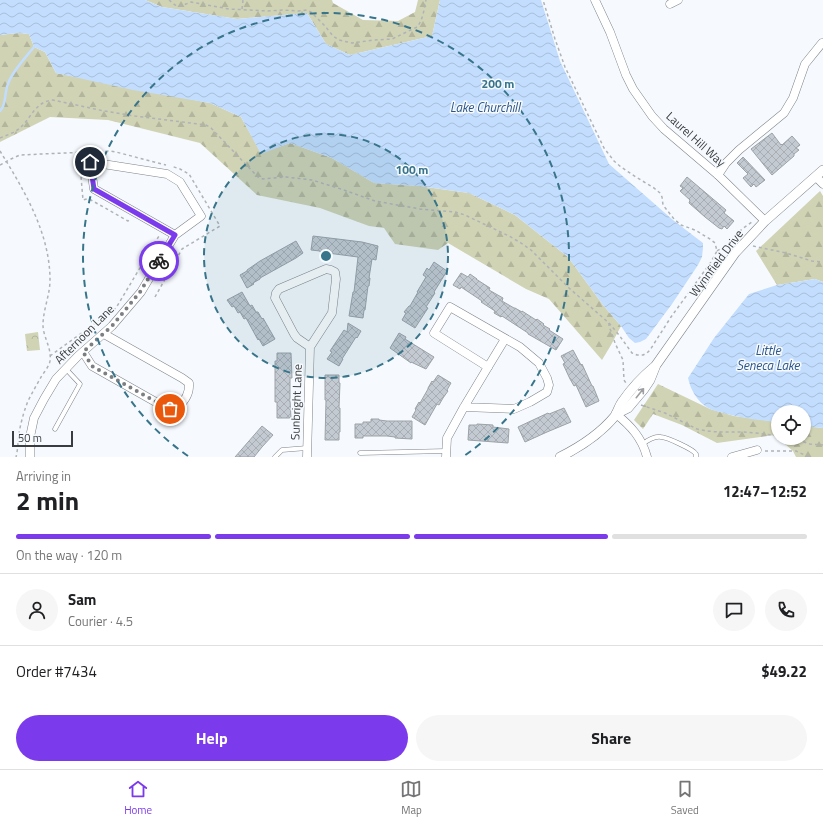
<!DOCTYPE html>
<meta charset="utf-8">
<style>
body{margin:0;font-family:"Titillium Web",sans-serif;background:#f6f6f6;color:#202124;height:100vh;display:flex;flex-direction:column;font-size:15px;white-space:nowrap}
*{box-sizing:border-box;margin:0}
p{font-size:13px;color:#757577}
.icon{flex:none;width:22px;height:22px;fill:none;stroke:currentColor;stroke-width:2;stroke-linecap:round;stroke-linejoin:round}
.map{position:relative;height:457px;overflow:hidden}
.drawer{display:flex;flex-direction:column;background:#fff;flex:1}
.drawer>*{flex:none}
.buttons{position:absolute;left:771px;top:405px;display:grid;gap:8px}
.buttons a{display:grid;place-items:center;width:40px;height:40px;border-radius:50%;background:#fff;box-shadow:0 1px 3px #0004;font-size:20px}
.scale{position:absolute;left:12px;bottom:10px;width:61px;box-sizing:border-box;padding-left:4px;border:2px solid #3a3d3f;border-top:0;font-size:11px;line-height:14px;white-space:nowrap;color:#3a3d3f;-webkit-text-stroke:3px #f6fafe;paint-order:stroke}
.pin{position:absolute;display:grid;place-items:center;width:34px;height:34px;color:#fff;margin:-17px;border:2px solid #fff;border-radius:50%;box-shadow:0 1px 4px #0007}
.courier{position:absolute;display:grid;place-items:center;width:40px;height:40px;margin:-20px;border:3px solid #7c3aed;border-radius:50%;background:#fff;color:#222;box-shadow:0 1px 5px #0007}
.head em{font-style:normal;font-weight:700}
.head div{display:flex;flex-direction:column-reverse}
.head{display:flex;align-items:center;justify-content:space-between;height:68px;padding:0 16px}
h1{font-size:26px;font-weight:700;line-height:30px}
.bar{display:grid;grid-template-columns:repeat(4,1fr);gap:6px 4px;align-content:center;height:48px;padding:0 16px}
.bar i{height:5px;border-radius:3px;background:#e0e0e0}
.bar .on{background:#7c3aed}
.bar p{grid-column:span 4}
.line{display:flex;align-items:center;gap:10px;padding:0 16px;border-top:1px solid #e0e0e0}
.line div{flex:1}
.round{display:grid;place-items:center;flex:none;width:42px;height:42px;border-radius:21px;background:#f6f6f6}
.cta{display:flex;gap:8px;margin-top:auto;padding:8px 16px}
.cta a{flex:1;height:46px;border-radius:24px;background:#7c3aed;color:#fff;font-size:16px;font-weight:700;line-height:46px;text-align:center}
.cta a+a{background:#f6f6f6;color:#202124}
.menu{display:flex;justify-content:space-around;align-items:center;height:56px;border-top:1px solid #e0e0e0;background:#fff;font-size:11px;color:#757577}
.menu a{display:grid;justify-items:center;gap:2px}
.menu .on{color:#7c3aed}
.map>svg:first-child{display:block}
.forest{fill:url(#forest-firs)}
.park{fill:url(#park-crowns)}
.water{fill:url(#water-waves)}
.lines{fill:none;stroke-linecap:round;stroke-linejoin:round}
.stream{stroke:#c3ddfe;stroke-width:2.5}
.building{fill:url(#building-cross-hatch);stroke:#9ba2a8}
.service-casing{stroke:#7e848a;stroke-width:5}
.minor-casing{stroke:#7e848a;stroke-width:9}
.tertiary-casing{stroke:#7e848a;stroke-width:10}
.path{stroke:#afb3b6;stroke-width:1.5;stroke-dasharray:3 3;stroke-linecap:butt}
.service{stroke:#fff;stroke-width:4}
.minor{stroke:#fff;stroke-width:8}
.tertiary{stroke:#fff;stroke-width:9}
.oneway{stroke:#9c9e9f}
.done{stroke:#7c7f82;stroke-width:4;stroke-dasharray:0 7.2}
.route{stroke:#7c3aed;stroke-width:5}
.ring{fill:none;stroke:#38758b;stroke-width:2;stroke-dasharray:7 5}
.labels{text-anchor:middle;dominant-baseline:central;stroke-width:3;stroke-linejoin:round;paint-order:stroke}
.street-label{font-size:12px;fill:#3a3d3f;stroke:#f6fafe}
.water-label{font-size:13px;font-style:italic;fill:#2c5789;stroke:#f6fafe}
.centre{fill:#38758b;stroke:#f6fafe;stroke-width:2}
.ring-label{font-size:12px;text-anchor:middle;font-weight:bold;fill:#38758b;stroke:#f6fafe;stroke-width:3;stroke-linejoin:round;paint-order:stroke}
</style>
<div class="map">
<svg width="823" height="457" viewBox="0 0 823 457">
<defs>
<pattern id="forest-firs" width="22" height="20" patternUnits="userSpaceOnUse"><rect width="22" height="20" fill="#d0d3b4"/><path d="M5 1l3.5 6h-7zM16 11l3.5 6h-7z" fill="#b3b69c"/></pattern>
<pattern id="park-crowns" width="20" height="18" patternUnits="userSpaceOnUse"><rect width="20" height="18" fill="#d0d3b4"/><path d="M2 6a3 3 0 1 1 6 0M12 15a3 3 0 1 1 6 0" fill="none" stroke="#b3b69c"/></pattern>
<pattern id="water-waves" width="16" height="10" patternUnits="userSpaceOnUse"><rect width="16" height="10" fill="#c3ddfe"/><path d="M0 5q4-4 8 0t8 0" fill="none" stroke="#a8bfdb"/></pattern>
<pattern id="building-cross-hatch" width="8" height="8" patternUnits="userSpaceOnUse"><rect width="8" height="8" fill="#c3cad1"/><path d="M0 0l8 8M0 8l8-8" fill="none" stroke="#a8aeb4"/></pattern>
</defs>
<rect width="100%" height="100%" fill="#f6fafe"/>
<!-- forest -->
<g class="forest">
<path d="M145 0H332L333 3 363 20 398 21 415 12 418 0H440L432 36 350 55 326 44 307 13 237 19 162 7Z"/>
<path d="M18 33 29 34 34 47 45 52 56 73 210 103 241 117 261 153 290 143 332 158 374 183 419 186 469 193 515 215 568 257 603 305 621 326 611 345 602 360 549 299 526 289 448 243 438 250 395 244 384 228 369 226 320 208 257 195 200 143 108 120 50 117 0 142V35Z"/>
<path d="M820 191 823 196V282L815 279 777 285 756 251Z"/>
<path d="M658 384 710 409 734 416 778 422V438L775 435 717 443 682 425 653 414 643 429 634 420Z"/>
<path d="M804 426 823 428V457H796L793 451 778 438H804Z"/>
</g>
<!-- park -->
<path class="park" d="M38 332 40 350 27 351 25 334Z"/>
<!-- water -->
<g class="water">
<path d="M0 0H145L162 7 237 19 307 13 326 44 350 55 432 36 440 0H541L560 61 609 164 673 220 703 243V248L702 257 698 265 672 304 646 339 640 342 635 343 629 338 621 326 603 305 568 257 515 215 469 193 419 186 374 183 332 158 290 143 261 154 241 117 210 103 133 90 56 73 45 52 34 47 29 34 18 33 0 35Z"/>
<path d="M815 279 823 282V428L804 426V412H778V422C758 420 739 418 720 412 716 411 712 410 708 408 697 401 691 391 688 378L714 338 749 294 777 285Z"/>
</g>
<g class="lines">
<!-- stream -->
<path class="stream" d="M0 111C7 104 4 93 8 84 11 73 26 57 34 47"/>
</g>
<!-- building -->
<g class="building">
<path d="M772 133 781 145V144L782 145 792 136 800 145 796 148 799 150 794 154V156L772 175 751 149Z"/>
<path d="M743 157 765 180 756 187 754 184 751 187 743 178 748 174 737 163Z"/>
<path d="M687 177 726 210 724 213 734 221 727 229 724 226 722 229 719 228 705 217 689 203 690 200 680 191 683 188 680 186Z"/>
<path d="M313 236 362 242 378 246 376 260 372 259 369 278H370L369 286H368L365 310H364L363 318 349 316 353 292H354L358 257 320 252V251L311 250Z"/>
<path d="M296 241 303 253 296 258 260 278V279L253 283 254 284 247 288 240 275 247 271V270L260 261Z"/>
<path d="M434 262 447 271 434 292 435 293 426 307 428 308 415 328 402 320 406 313 404 312 409 306H410L418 292H417L426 277 423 275 427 268 429 270Z"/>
<path d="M461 273 468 277 470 274 477 279H476L490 288 489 290 503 298 502 301 514 308H515L522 312V311L536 320 537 319 544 324 543 325 550 329 549 330 563 339 556 350 528 334V333L502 316 501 317 494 313 495 311 481 302 482 301 461 287 460 289 453 285Z"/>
<path d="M242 292 250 306 252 305 256 312H258L262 319 263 318 275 339 263 346 259 339 258 340 246 318 244 319 240 312 238 313 234 306 232 307 227 300Z"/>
<path d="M348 323 361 331 357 338 356 337 342 359H343L339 366 327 359 332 352 330 351 344 330 347 332Z"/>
<path d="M399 333 406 337 405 339 434 357 426 369 411 362V363L390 348Z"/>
<path d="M573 350 581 365 582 364 592 386H593L599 401 586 407 576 385 574 386 570 379 563 364 565 363 561 356Z"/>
<path d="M277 353H291L292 378H290V400L291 418H277V402H275V361H277Z"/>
<path d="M325 375H339V383H340L339 408H340V432H339V440H325L326 400H325Z"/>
<path d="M438 375 451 383 447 390 448 391 443 398 439 405 437 404 425 425 412 417 416 410 415 409 419 402 420 403 428 389V388L432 381 433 382Z"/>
<path d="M564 408 571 422 547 432 525 442 518 427 548 413 549 414Z"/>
<path d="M371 419H379V420L387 421H412V439L395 438V437L387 436H363V438H355V424H363V422H371Z"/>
<path d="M477 424 493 425V427L509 429 508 443 468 440 469 425H477Z"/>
<path d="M262 426 273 435 262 447 254 457H235Z"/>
</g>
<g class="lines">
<defs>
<g id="service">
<path d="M55 429 80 384 66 369"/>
<path d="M643 444C648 440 654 436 661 437 666 437 693 449 696 454 696 455 696 456 696 457"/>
<path d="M360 453 446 451"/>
<path d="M275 457 282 450 307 448"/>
</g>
<g id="minor">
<path d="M595 0 610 32 626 75 633 89 652 116 664 129 718 175 765 221"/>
<path d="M670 4 678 0"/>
<path d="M718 175 726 163 739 150 784 113 793 98 805 64 822 43"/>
<path d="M816 177 823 184"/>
<path d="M83 352 92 366 161 405 170 409 177 408C184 402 190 393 189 383L182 378 104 334"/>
<path d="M488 367 505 339"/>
<path d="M616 414C631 426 642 438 647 457"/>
<path d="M30 457V437L34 418 44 399 56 379 78 356 112 326 141 292 175 235 201 216 180 182 167 174 90 162 94 189 175 235"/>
<path d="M307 457 310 347 332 313 336 279 335 272 331 270 326 269 279 289 276 293 275 298 294 334 297 338 310 347"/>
<path d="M446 457 447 438 464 407 488 367 434 333 450 307 520 347 539 363 547 378 549 385 547 392 530 402 514 409 464 407"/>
<path d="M732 457 757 450"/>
</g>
<g id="tertiary">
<path d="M616 414 628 408 644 389 650 380 656 365 735 253 765 221 823 170"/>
<path d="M560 457C580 447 601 433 615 416 618 411 619 406 622 402 631 389 642 377 654 367"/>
</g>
</defs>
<!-- service casing -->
<use href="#service" class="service-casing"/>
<!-- minor casing -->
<use href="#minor" class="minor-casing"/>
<!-- tertiary casing -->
<use href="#tertiary" class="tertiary-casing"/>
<!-- path -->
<g class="path">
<path d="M169 0 175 5 181 6 191 2 229 9 268 11 283 10 298 11 307 10 311 12 325 26 333 36 339 40 352 43 374 40 392 39 417 27C423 20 424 9 426 0"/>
<path d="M242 9 243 0"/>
<path d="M0 138C7 135 14 133 20 128 31 118 36 101 53 100L104 111 135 116 206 125 211 128 258 177 263 179 286 177 312 180 341 189 375 201 420 209 455 212 465 215 509 236 521 243 531 250 569 288 609 323 619 335 632 353 637 355H643L647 353 650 350 671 317 711 262 717 251 715 243 710 239 695 230 681 225 674 219 663 205 662 197 660 193 654 188 636 177 621 167 614 161 604 148 565 67 555 39 543 0"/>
<path d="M0 151C24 190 50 233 50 280 50 295 43 310 43 325 43 337 52 348 50 361 49 367 43 373 40 379 36 386 32 393 28 401 24 411 21 422 19 433 18 441 18 449 16 457"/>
<path d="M79 153 83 200 87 199 91 200 128 221 130 219"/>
<path d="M0 165 11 159 20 155 109 151 116 152 166 165"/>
<path d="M753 246 786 253 812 261 823 262"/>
<path d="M717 251 727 245 742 229 752 222"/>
<path d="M155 297 182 249 220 226 189 174 180 169 171 166"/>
<path d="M609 323V327L611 331 615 343 623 360 624 380 626 383"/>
<path d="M50 356 116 308 159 236"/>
<path d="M641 405 665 413 697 429C713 433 728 432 744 432 755 433 767 434 778 436"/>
<path d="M792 438 810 444 823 445"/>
<path d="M765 451H796L809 457"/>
</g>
<!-- service -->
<use href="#service" class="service"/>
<!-- minor -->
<use href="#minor" class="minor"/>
<!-- tertiary -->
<use href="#tertiary" class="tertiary"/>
</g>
<!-- one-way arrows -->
<defs><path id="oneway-shaft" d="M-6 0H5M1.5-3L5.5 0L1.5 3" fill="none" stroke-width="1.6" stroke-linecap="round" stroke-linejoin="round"/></defs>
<use class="oneway" href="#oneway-shaft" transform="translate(640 393) rotate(-51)"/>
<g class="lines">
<!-- done -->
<path class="done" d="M159 261 140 292 112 326 83 352 92 366 162 405 170 409"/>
<!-- route -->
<path class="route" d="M90 162 94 189 175 235 159 261"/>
</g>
<!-- distance rings -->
<circle cx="326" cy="256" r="122" fill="#38758b" fill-opacity=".12"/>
<g class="ring">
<circle cx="326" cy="256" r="122"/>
<path d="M188 456A243 243 0 1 1 464 456"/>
</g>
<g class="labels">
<!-- street labels -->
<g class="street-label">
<text transform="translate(696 139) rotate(42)">Laurel Hill Way</text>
<text transform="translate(716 263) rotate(-53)">Wynnfield Drive</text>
<text transform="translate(84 334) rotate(-45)">Afternoon Lane</text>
<text transform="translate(296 402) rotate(-88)">Sunbright Lane</text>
</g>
<!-- water labels -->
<g class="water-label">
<text x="485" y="107">Lake Churchill</text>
<text x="768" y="350">Little<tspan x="768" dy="15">Seneca Lake</tspan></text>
</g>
</g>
<circle cx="326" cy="256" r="6" class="centre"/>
<g class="ring-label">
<text x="498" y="88">200 m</text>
<text x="412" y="174">100 m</text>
</g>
</svg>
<div class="buttons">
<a><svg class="icon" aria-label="locate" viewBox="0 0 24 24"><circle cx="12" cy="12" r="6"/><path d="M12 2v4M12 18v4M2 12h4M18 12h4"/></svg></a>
</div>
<div class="scale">50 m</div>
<div class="pin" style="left:170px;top:409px;background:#ea580c"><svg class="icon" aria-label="bag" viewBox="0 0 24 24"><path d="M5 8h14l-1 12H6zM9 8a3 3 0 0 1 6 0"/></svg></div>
<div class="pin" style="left:90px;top:162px;background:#1f2937"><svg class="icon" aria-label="home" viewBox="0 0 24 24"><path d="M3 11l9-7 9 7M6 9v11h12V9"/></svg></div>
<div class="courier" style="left:159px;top:261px"><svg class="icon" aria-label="bike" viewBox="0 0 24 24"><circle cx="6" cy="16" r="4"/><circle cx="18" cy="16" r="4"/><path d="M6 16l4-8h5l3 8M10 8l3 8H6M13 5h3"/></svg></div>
</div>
<section class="drawer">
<div class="head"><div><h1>2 min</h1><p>Arriving in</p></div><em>12:47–12:52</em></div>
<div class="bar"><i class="on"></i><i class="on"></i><i class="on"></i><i></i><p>On the way · 120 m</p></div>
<div class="line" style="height:72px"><a class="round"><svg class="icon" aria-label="person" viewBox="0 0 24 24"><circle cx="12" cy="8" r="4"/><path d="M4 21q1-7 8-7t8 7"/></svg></a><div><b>Sam</b><p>Courier · 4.5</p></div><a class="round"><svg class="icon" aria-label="chat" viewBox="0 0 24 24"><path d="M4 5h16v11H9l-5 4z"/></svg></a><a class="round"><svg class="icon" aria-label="phone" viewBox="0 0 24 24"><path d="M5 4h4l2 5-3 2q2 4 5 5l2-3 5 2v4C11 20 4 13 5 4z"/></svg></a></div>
<div class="line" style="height:52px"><div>Order #7434</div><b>$49.22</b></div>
<div class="cta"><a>Help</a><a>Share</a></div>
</section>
<nav class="menu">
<a class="on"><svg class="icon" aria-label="home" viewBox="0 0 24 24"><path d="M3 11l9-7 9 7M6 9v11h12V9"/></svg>Home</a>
<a><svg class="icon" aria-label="map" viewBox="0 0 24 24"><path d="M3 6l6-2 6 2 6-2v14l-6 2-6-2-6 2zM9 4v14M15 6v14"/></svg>Map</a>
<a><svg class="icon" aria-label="saved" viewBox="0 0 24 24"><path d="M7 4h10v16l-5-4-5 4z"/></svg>Saved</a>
</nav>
